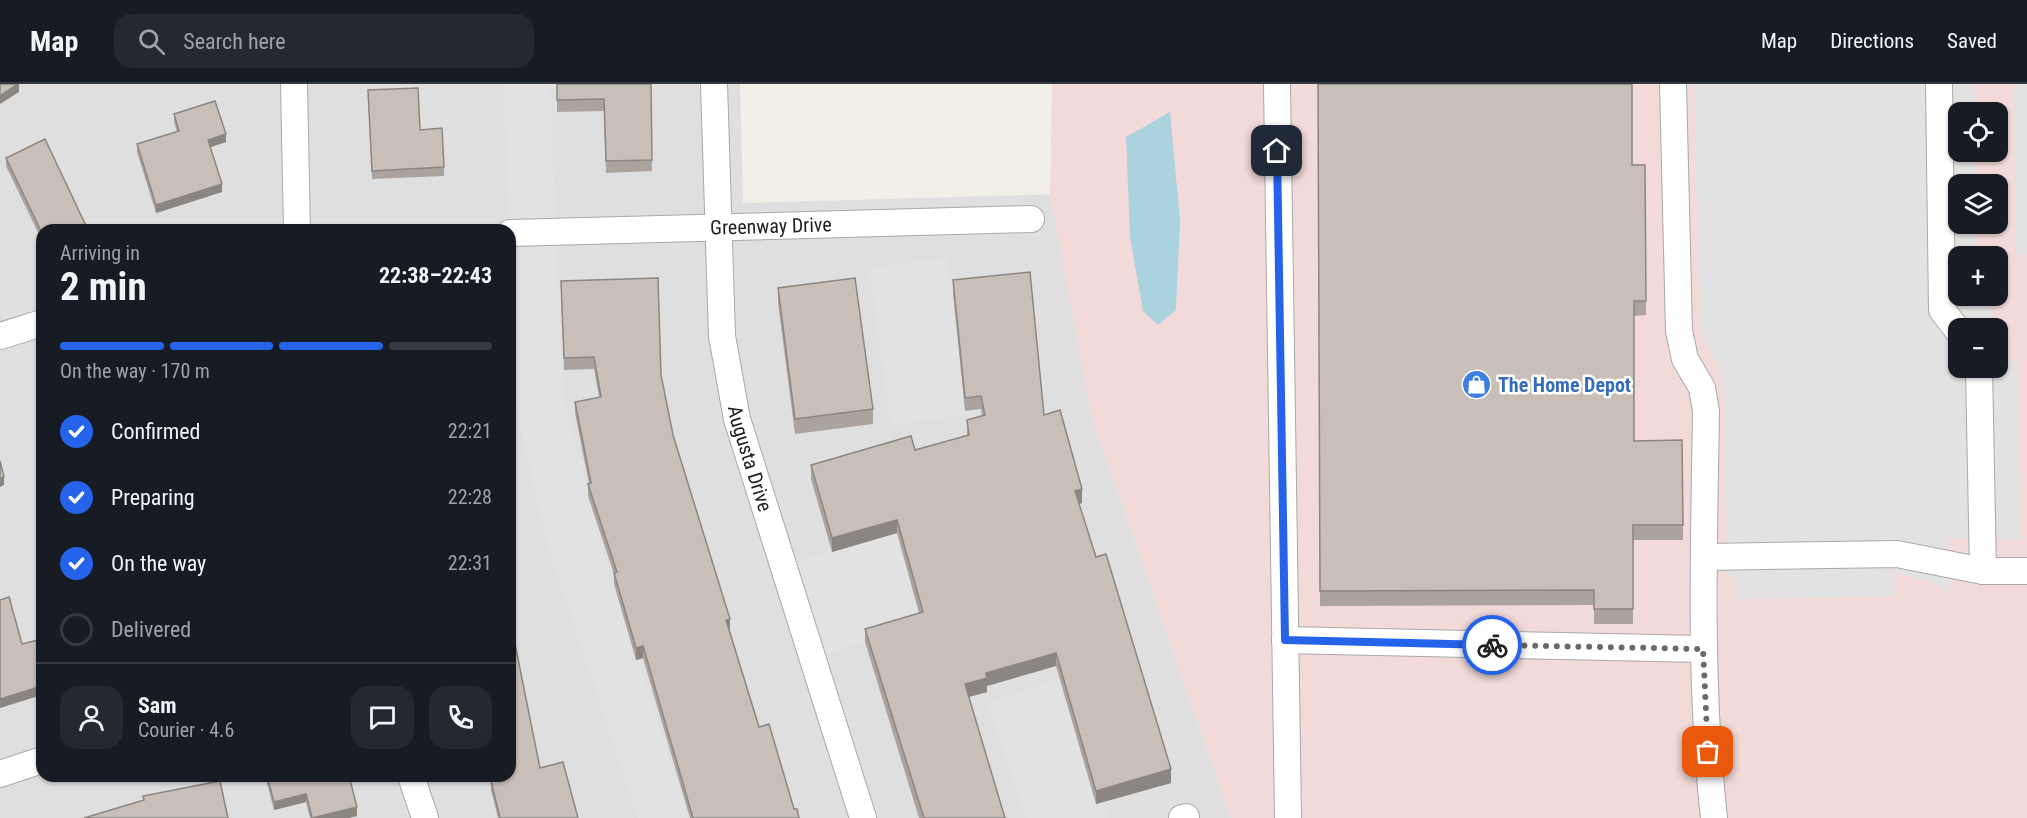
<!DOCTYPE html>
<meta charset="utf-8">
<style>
body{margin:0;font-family:"Roboto Condensed",sans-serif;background:#242831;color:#f1f3f6;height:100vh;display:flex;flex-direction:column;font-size:22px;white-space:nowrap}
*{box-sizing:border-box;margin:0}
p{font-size:20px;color:#9ea1a6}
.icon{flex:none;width:33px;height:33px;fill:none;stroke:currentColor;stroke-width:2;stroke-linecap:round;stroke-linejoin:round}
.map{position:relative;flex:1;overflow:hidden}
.sheet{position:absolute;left:36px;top:140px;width:480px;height:558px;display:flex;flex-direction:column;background:#171b24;border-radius:18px;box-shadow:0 2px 4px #0004}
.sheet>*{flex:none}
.controls{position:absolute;left:1948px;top:18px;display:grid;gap:12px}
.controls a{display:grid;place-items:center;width:60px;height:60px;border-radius:12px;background:#171b24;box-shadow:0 2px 4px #0004;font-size:30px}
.pin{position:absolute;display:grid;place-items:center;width:51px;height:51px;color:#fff;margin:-26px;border-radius:12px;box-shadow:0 3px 9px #0006}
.courier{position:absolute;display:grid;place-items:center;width:60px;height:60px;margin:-30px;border:4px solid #2563eb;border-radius:50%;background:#fff;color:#222;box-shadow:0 2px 8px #0007}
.head em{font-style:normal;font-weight:700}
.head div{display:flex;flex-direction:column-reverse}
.head{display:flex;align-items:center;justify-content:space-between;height:102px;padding:0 24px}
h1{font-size:39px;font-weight:700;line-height:45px}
.bar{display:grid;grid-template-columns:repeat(4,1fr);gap:9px 6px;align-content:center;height:72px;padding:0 24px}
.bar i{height:8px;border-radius:4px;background:#363941}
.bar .active{background:#2563eb}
.bar p{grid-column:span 4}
.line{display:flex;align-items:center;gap:15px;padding:0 24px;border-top:2px solid #363941}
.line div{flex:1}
.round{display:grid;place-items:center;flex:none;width:63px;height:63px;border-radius:18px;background:#242831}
ol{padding:0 24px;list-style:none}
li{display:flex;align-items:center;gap:18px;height:66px}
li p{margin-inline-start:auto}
li .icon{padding:6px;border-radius:50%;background:#2563eb;color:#fff;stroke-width:4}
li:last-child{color:#9ea1a6}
li i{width:33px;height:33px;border:3px solid #363941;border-radius:50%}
header{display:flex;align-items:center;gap:36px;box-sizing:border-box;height:84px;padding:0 30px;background:#171b24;border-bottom:2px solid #363941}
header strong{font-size:28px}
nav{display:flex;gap:33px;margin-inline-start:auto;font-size:21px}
.search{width:420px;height:54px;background:#242831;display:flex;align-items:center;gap:15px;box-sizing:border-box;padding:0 21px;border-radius:18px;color:#9ea1a6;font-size:22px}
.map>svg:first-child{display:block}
.residential{fill:#e0dfdf;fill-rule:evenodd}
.commercial{fill:#f2dad9;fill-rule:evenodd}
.parking{fill:#e2e2e2}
.water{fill:#aad3df}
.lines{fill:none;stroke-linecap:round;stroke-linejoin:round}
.minor-casing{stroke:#a9a9a9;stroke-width:28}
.minor{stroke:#fff;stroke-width:26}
.wall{fill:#aba49e}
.shaded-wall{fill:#8b8681}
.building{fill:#c7bfb8;stroke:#8b8681;stroke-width:1.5}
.done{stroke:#6b6a68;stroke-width:6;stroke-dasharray:0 10.8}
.route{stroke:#2563eb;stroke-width:8}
.labels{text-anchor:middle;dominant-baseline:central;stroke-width:5;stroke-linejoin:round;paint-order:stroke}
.street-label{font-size:20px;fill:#222;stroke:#fff}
.shop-label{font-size:20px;font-weight:bold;fill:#366cbe;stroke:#fff;text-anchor:start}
</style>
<header>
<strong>Map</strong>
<div class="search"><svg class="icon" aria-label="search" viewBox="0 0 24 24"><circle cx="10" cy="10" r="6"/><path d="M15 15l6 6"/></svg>Search here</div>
<nav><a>Map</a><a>Directions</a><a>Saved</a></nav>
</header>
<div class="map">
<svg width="2027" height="734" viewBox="0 0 2027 734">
<rect width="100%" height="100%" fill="#f2efe9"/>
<!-- residential -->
<path class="residential" d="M0 0H740L743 119 1065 110 1091 330 1231 734H0ZM42 146H510V692H42Z"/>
<!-- commercial -->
<path class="commercial" d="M1052 0H2027V734H1231L1091 330 1050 110ZM1959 28H1998V68H1959ZM1959 100H1998V140H1959ZM1959 172H1998V212H1959ZM1959 244H1998V284H1959Z"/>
<!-- parking -->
<g class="parking">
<path d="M504 0H550L563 307 599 454 689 734H638L548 463 515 321Z"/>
<path d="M1694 0H1976V28H1959V68H1976V100H1959V140H1976V172H1959V190L1955 194 1959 212H1982L2009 262 1998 269V244H1959V284H1998V276L2017 275 2019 456 1949 454 1950 509 1930 498 1902 490 1895 491 1894 513 1736 515 1734 491 1727 490 1725 325 1720 286 1700 247Z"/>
<path d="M2014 0H2027V171H2015Z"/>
<path d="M947 174 969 330 891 341 869 184Z"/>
<path d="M899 446 928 536 813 574 784 483Z"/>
<path d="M1060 594 1108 734H1026L987 619Z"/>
</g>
<!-- water -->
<path class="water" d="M1170 28 1180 137 1176 226 1158 241 1143 227 1130 153 1126 53Z"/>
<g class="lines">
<defs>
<g id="minor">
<path d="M294 0 297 146"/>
<path id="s1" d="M714 0 722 252 737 335 863 734"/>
<path d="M1277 0 1288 734"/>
<path d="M1673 0 1679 247 1685 275 1702 304 1706 327C1704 463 1699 599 1714 734"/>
<path d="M1939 0 1942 226 1959 248"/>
<path id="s2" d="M510 149 1031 135"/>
<path d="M0 252 42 239"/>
<path d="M1979 284 1983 487"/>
<path d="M1705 473 1897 470 1983 487H2027"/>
<path d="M1285 556 1703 565"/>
<path d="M0 690 42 676"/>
<path d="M411 692 425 734"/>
<path d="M1182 734 1186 733"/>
</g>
</defs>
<!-- minor casing -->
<use href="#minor" class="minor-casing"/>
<!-- minor -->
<use href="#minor" class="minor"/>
</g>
<!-- wall -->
<g class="wall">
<path d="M557 0H651L652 87 606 89 604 27 557 28Z"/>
<path d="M1318 0 1632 81H1645L1646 231 1634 232V357L1683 441V456H1633V540H1594V521L1320 522Z"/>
<path d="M368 14 420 46 444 83V92L372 95Z"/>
<path d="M174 30 226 58 210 63 222 108 156 129 137 68V60L177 48 174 38Z"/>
<path d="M6 74 42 146V157L6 82Z"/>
<path d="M953 196 1044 331 1082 419 1079 420 1171 699 1096 720 1056 582 987 602V608L968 613 1005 734H919L865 558V545L919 529 897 449 832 468 811 395V381L915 366 967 352V336L982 332 981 325 965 327 953 209Z"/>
<path d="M778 204 873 325V340L795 350 778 219Z"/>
<path d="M561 209 661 291 673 351 730 547 759 643 794 725 799 734H690L643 574 636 576 614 500V490L588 412V400H589L575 329V318L599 313 594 285 564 286Z"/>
<path d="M540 684 578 734H498L491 706V697L504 694 503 692H510Z"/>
<path d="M265 692H349L357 732 348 734H310L306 718 274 726Z"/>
</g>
<!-- shaded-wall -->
<g class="shaded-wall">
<path d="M18 0H19V8L0 20V12Z"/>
<path d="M226 50V58L208 64V56Z"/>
<path d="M222 100V108L156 129V121Z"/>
<path d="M4 393V401L0 403V394Z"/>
<path d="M1082 405V419L1075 421V407Z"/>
<path d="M897 436V449L832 468V454Z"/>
<path d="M730 535V547L726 548V536Z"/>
<path d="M643 562V574L636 576V564Z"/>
<path d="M1056 569V582L987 602V608L965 614V600L986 589Z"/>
<path d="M42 602V611L0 624V615Z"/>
<path d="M1171 685V699L1096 720V707Z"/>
<path d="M306 710V718L274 726V718Z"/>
<path d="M357 723V732L348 734H314Z"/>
</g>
<!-- building -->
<g class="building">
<path d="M0 0H18L0 12Z"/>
<path d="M557 0H651L652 76 606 77 604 15 557 16Z"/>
<path d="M1318 0H1632V81H1645L1646 217H1634V357L1682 356 1683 441H1633V525H1594V506L1320 507Z"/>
<path d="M418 4 420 46 442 44 444 83 372 87 368 6Z"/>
<path d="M215 17 226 50 208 56 222 100 156 121 137 60 179 47 174 30Z"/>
<path d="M45 55 88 146H42V149L6 74Z"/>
<path d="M1030 188 1044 331 1060 326 1082 405 1075 407 1096 473 1106 470 1171 685 1096 707 1056 569 986 589 987 594 965 600 1005 734H924L865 545 923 528 897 436 832 454 811 381 911 352 915 366 969 351 967 336 985 331 981 312 965 314 953 196Z"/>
<path d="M658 194 661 291 673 351 730 535 726 536 759 643 769 640 794 725H797L799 734H693L643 562 636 564 614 489 617 488 588 400 591 399 575 318 601 313 594 273 564 274 561 197Z"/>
<path d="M855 194 873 325 795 335 778 204Z"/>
<path d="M0 377 4 393 0 394Z"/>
<path d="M9 513 22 560 42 555V602L0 615V516Z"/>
<path d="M515 560 540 684 563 678 578 734H500L491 697 505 694V692H510V561Z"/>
<path d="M267 692H349L357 723 312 734 306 710 274 718Z"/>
<path d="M220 697 228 734H84L144 716 143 712Z"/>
</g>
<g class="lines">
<!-- done -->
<path class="done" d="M1492 561 1703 565 1708 668"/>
<!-- route -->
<path class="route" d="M1277 67 1285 556 1492 561"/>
</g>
<!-- icons -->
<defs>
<symbol id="shop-disc" viewBox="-11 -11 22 22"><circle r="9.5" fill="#3f7fe0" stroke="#fff"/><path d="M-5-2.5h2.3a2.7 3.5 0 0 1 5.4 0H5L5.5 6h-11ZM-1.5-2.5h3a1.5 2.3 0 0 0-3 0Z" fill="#fff"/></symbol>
</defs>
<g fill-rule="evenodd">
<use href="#shop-disc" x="1460" y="284" width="33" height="33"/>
</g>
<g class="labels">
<!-- street labels -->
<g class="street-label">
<text stroke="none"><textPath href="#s2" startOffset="261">Greenway Drive</textPath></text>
<text stroke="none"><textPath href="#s1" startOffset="378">Augusta Drive</textPath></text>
</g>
<!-- shop labels -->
<g class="shop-label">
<text x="1498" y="301">The Home Depot</text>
</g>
</g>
</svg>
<div class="controls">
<a><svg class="icon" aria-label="locate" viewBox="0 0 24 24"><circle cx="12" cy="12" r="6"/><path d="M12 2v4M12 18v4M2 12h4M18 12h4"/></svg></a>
<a><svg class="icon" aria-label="layers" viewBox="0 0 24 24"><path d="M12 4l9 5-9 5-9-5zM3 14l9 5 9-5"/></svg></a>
<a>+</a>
<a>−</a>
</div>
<div class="pin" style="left:1708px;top:668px;background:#ea580c"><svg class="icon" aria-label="bag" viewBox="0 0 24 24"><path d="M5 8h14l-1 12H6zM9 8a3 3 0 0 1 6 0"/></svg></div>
<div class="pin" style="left:1277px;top:67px;background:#1f2937"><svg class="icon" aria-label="home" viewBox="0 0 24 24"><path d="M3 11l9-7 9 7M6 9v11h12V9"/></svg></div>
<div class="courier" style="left:1492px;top:561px"><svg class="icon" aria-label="bike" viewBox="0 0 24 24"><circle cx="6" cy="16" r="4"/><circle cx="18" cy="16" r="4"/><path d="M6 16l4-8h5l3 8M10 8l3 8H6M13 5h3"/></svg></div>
<section class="sheet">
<div class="head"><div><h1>2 min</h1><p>Arriving in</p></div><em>22:38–22:43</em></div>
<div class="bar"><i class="active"></i><i class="active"></i><i class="active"></i><i></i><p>On the way · 170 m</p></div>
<ol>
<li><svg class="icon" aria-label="check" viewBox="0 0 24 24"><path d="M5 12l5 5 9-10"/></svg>Confirmed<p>22:21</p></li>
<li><svg class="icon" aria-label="check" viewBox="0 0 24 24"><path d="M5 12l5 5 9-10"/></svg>Preparing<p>22:28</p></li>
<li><svg class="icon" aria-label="check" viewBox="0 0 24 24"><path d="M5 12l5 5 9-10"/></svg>On the way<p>22:31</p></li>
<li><i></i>Delivered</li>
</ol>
<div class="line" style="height:108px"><a class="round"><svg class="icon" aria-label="person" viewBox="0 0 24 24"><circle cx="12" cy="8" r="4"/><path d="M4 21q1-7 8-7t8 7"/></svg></a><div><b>Sam</b><p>Courier · 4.6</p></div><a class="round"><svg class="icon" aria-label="chat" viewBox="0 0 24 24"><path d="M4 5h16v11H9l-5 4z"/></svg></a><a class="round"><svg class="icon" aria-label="phone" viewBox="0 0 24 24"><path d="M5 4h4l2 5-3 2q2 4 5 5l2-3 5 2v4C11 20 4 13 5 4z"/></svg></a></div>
</section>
</div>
